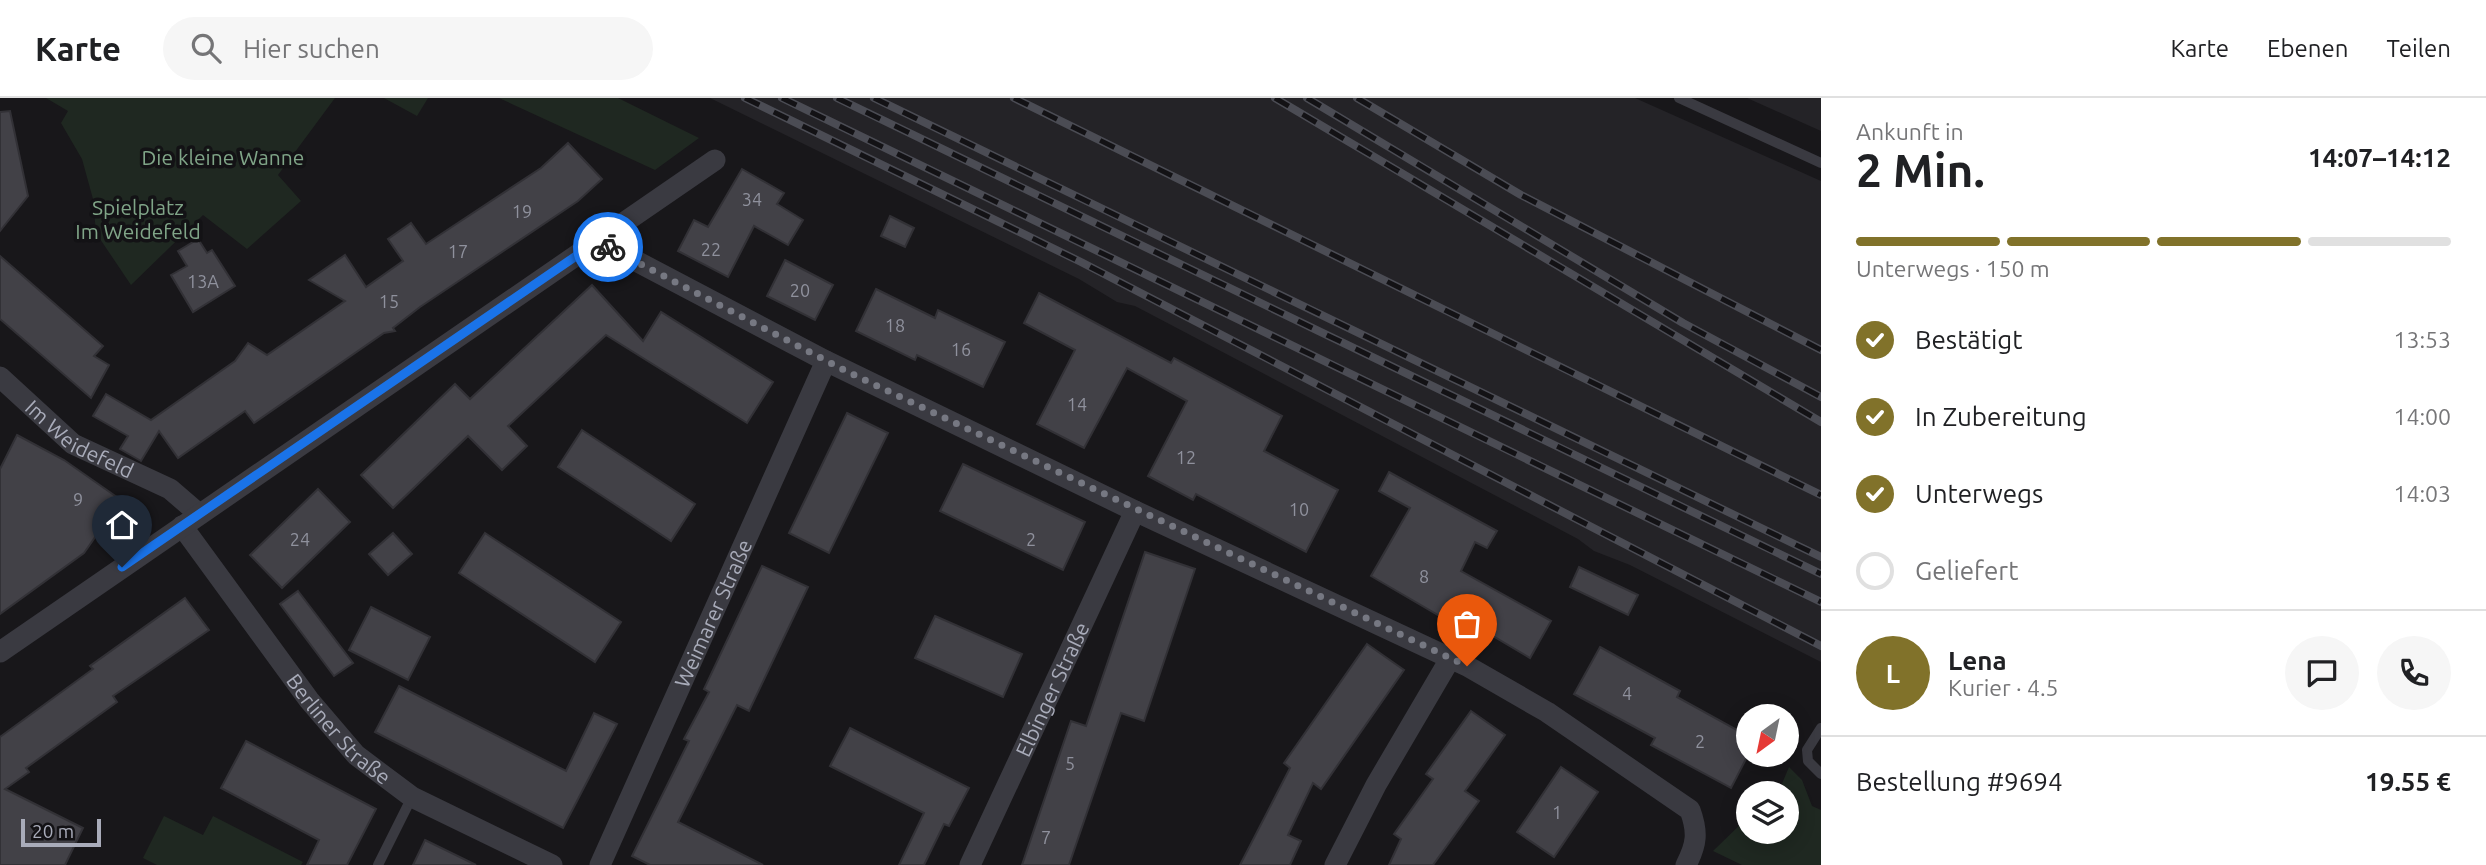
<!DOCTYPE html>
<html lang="de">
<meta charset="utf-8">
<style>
body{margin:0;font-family:Ubuntu,sans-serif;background:#f6f6f6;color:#202124;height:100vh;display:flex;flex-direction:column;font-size:26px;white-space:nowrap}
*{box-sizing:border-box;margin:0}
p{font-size:23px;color:#757577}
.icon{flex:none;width:38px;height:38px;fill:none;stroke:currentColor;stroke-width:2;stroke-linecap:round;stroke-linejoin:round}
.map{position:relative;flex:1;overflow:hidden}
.sheet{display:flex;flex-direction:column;background:#fff;width:665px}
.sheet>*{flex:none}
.needle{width:46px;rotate:213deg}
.fabs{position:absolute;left:1736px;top:606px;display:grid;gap:14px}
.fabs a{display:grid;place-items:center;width:63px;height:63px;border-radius:50%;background:#fff;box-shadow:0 4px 18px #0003;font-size:35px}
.scale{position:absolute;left:21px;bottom:18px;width:80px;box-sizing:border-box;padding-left:7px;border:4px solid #a9acba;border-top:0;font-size:19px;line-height:24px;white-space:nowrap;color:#a9acba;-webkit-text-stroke:5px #131215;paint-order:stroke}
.pin{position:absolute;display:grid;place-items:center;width:60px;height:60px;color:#fff;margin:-72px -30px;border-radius:50% 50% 50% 0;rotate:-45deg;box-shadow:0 0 7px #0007}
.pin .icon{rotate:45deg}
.courier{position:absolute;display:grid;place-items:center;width:70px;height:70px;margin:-35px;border:5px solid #1a73e8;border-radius:50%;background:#fff;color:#222;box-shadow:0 2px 9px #0007}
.headline em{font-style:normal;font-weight:700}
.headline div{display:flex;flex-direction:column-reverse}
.headline{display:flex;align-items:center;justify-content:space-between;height:119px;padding:0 35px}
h1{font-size:46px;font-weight:700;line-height:52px}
.bar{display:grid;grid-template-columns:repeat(4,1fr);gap:10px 7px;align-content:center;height:84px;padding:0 35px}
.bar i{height:9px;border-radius:5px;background:#e0e0e0}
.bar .selected{background:#81722a}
.bar p{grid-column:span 4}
.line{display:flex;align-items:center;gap:18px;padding:0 35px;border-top:2px solid #e0e0e0}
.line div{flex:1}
.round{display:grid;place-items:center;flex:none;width:74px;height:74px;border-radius:37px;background:#f6f6f6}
ol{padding:0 35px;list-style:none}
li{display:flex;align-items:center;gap:21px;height:77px}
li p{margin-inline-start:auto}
li .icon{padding:7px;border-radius:50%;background:#81722a;color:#fff;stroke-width:4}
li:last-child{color:#757577}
li i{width:38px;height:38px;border:4px solid #e0e0e0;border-radius:50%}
header{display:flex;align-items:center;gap:42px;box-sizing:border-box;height:98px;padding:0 35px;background:#fff;border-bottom:2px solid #e0e0e0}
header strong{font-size:33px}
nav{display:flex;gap:38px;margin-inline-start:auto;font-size:24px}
.search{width:490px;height:63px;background:#f6f6f6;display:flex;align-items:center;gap:18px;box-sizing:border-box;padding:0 24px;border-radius:38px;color:#757577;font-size:26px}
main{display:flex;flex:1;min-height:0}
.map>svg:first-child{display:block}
.built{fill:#242327}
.green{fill:#1f2821}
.building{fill:#424147;stroke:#323136;stroke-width:2}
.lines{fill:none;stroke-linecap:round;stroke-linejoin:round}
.service{stroke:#3a3a41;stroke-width:10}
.minor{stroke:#3a3a41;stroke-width:21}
.rail-casing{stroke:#4b4c54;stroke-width:8}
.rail{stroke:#131215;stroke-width:5;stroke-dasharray:16;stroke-linecap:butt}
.done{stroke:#767882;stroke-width:7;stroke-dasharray:0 12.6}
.route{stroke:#1a73e8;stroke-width:9}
.labels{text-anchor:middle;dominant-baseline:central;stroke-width:7;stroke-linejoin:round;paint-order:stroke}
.number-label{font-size:18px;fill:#8f919d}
.park-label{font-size:21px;fill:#80a588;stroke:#131215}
.street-label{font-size:21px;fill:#a9acba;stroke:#131215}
</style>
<header>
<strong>Karte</strong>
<div class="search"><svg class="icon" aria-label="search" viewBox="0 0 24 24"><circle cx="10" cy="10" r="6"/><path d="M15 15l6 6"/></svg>Hier suchen</div>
<nav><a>Karte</a><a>Ebenen</a><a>Teilen</a></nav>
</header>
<main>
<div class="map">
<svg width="1821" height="767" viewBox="0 0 1821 767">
<rect width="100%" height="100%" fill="#18171a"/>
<!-- built -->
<g class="built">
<path d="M710 0H1635L1821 83V564L1630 467 1594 453 1578 441 1135 208 1117 204 1079 181Z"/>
<path d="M1747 0H1821V33Z"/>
</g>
<!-- green -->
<g class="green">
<path d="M46 0H335L278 77 301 103 247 151 203 117 131 187 96 135 93 101 82 61 61 25 68 13Z"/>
<path d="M384 0H428L417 18Z"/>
<path d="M499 0H618L699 40 655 72Z"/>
<path d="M1789 669 1802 682 1812 708 1821 712V767H1742L1713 753 1748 719V733H1787V695H1778Z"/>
<path d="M164 718 203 737 213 718 303 764 301 767H157L143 760Z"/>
</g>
<!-- building -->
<g class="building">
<path d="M10 13 28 98 0 133V14Z"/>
<path d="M568 45 602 81 578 103 420 209 393 230 395 233 384 235 254 325 245 313 178 360 159 333 141 363 120 351 128 338 93 318 106 296 151 322 235 263 248 245 267 257 345 203 309 182 345 157 366 189 403 163 388 141 411 125 426 146 541 70Z"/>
<path d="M742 71 784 95 777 106 803 122 788 147 754 128 728 179 678 153 694 122 708 129Z"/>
<path d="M890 118 914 130 905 149 881 138Z"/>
<path d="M198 141 207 155 212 152 235 188 193 214 171 177 187 168 178 153Z"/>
<path d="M0 158 103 248 94 258 109 267 91 300 0 221Z"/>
<path d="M785 162 833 187 815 222 767 198Z"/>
<path d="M592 187 643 243 661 214 773 284 747 325 606 237 508 328 527 348 502 372 468 338 393 410 361 377 455 286 470 301Z"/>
<path d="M876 191 935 220 938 212 1005 244 983 289 917 257 915 262 856 233Z"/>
<path d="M1039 195 1171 265 1174 260 1282 318 1264 353 1338 392 1306 454 1196 396 1193 402 1148 378 1187 303 1127 270 1084 350 1037 326 1075 252 1024 225Z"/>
<path d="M847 315 888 335 829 455 789 435Z"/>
<path d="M582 332 695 406 671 443 558 369Z"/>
<path d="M17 337 64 362 121 402 84 455 0 516V371Z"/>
<path d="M963 366 1085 424 1063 472 940 413Z"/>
<path d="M1389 374 1497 433 1487 450 1475 444 1461 473 1551 523 1530 560 1454 515 1450 524 1371 478 1410 410 1379 393Z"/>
<path d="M318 391 350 424 282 490 250 457Z"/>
<path d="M393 435 412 456 388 477 369 456Z"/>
<path d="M485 435 621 524 595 564 459 475Z"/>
<path d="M1145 454 1195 471 1144 623 1121 615 1069 767H1022L1071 623 1086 628Z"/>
<path d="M762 468 808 489 749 613 737 607 678 724 763 767H650L632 758 689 643 684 641 709 594 704 591Z"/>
<path d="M1579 469 1638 497 1628 517 1570 489Z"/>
<path d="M298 493 353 565 334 578 280 506Z"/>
<path d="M185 500 209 532 113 598 117 604 26 670 29 674 5 691 83 730 65 767H0V639L93 571 90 568Z"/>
<path d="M371 509 430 539 408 582 349 552Z"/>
<path d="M935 518 1022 556 1003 599 915 560Z"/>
<path d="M1367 546 1404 572 1321 691 1313 685 1288 737 1301 743 1290 767H1240L1290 670 1284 665Z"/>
<path d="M1600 549 1680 593 1677 599 1748 638V657L1731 690 1651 647 1655 640 1574 596Z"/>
<path d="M399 588 566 673 594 615 617 626 563 730 375 634Z"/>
<path d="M1471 613 1505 637 1465 693 1479 703 1433 767H1389L1401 741 1394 736 1433 681 1426 676Z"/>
<path d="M850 630 969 690 949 728 944 726 924 767H899L924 715 830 668Z"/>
<path d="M246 643 376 711 347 767H307L319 742 221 690Z"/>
<path d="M1561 669 1598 694 1554 759 1517 734Z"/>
<path d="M425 742 476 767H413Z"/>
</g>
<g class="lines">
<!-- service -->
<g class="service">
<path d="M1679 0 1821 65"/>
<path d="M1821 630 1807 652 1808 663 1821 676"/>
<path d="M378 767 412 699"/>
</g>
<!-- minor -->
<g class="minor">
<path d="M598 143 826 263 1135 413 1467 568 1547 614 1690 712C1698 734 1697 746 1686 767"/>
<path id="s1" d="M0 279 73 346 170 391 199 416"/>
<path id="s2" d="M182 428 309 602 356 657 412 699 552 767"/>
<path d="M0 554 715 62"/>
<path id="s3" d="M600 767 826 263"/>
<path id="s4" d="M970 767 1135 413"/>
<path d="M1335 767 1376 687 1450 561"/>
</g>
<defs>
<g id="rail">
<path d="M745 0 1081 164 1821 548"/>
<path d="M782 0 1821 504"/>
<path d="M837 0 1821 476"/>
<path d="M874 0 1821 459"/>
<path d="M1014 0 1821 397"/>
<path d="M1275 0 1821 324"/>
<path d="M1307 0 1683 225 1821 299"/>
<path d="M1357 0 1521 97 1821 252"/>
</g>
</defs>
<!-- rail casing -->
<use href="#rail" class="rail-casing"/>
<!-- rail -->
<use href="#rail" class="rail"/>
</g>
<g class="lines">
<!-- done -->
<path class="done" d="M608 149 850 275 1467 568"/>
<!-- route -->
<path class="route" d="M122 469 598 143 608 149"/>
</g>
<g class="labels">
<!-- number labels -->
<g class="number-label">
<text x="752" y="101">34</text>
<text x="522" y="113">19</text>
<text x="711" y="151">22</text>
<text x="458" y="153">17</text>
<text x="203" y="183">13A</text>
<text x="800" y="192">20</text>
<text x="389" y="203">15</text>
<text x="895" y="227">18</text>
<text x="961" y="251">16</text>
<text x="1077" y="306">14</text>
<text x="1186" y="359">12</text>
<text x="78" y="401">9</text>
<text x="1299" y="411">10</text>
<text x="300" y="441">24</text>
<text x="1031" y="441">2</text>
<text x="1424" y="478">8</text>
<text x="1627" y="595">4</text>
<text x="1700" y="643">2</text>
<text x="1070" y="665">5</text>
<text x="1557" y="714">1</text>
<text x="1046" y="739">7</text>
</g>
<!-- park labels -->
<g class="park-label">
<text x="223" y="59">Die kleine Wanne</text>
<text x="138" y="109">Spielplatz<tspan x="138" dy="24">Im Weidefeld</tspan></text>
</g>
<!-- street labels -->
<g class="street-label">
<text stroke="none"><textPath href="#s1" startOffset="102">Im Weidefeld</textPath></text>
<text stroke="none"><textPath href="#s3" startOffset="276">Weimarer Straße</textPath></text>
<text stroke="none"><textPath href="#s4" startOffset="194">Elbinger Straße</textPath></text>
<text stroke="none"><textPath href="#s2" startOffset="257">Berliner Straße</textPath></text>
</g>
</g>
</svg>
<div class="fabs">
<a><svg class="needle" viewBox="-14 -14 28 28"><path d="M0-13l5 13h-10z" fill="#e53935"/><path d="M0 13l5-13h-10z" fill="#757577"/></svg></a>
<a><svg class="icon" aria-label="layers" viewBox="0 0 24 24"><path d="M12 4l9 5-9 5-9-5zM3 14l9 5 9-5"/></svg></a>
</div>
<div class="scale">20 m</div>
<div class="pin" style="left:1467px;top:568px;background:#ea580c"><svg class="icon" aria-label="bag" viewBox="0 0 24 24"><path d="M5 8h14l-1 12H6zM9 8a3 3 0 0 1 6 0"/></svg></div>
<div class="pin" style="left:122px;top:469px;background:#1f2937"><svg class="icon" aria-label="home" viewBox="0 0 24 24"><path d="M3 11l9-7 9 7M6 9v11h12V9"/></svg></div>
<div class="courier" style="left:608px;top:149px"><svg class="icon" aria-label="bike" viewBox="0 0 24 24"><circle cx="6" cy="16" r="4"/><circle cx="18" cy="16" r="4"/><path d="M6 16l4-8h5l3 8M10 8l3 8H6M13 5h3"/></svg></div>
</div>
<section class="sheet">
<div class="headline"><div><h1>2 Min.</h1><p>Ankunft in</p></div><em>14:07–14:12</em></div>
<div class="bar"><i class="selected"></i><i class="selected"></i><i class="selected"></i><i></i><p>Unterwegs · 150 m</p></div>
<ol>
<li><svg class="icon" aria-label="check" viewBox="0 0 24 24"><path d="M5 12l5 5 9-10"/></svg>Bestätigt<p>13:53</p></li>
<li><svg class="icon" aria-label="check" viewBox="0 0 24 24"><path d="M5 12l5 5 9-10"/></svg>In Zubereitung<p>14:00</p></li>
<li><svg class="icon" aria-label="check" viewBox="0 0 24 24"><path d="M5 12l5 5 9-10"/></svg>Unterwegs<p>14:03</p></li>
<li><i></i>Geliefert</li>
</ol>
<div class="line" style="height:126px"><b class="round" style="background:#81722a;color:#fff">L</b><div><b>Lena</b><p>Kurier · 4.5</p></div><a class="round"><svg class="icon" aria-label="chat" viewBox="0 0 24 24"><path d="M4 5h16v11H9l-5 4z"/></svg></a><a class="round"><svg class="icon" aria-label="phone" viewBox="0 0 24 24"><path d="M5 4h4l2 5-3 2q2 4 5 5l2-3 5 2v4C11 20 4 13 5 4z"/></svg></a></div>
<div class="line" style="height:91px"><div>Bestellung #9694</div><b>19.55 €</b></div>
</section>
</main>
